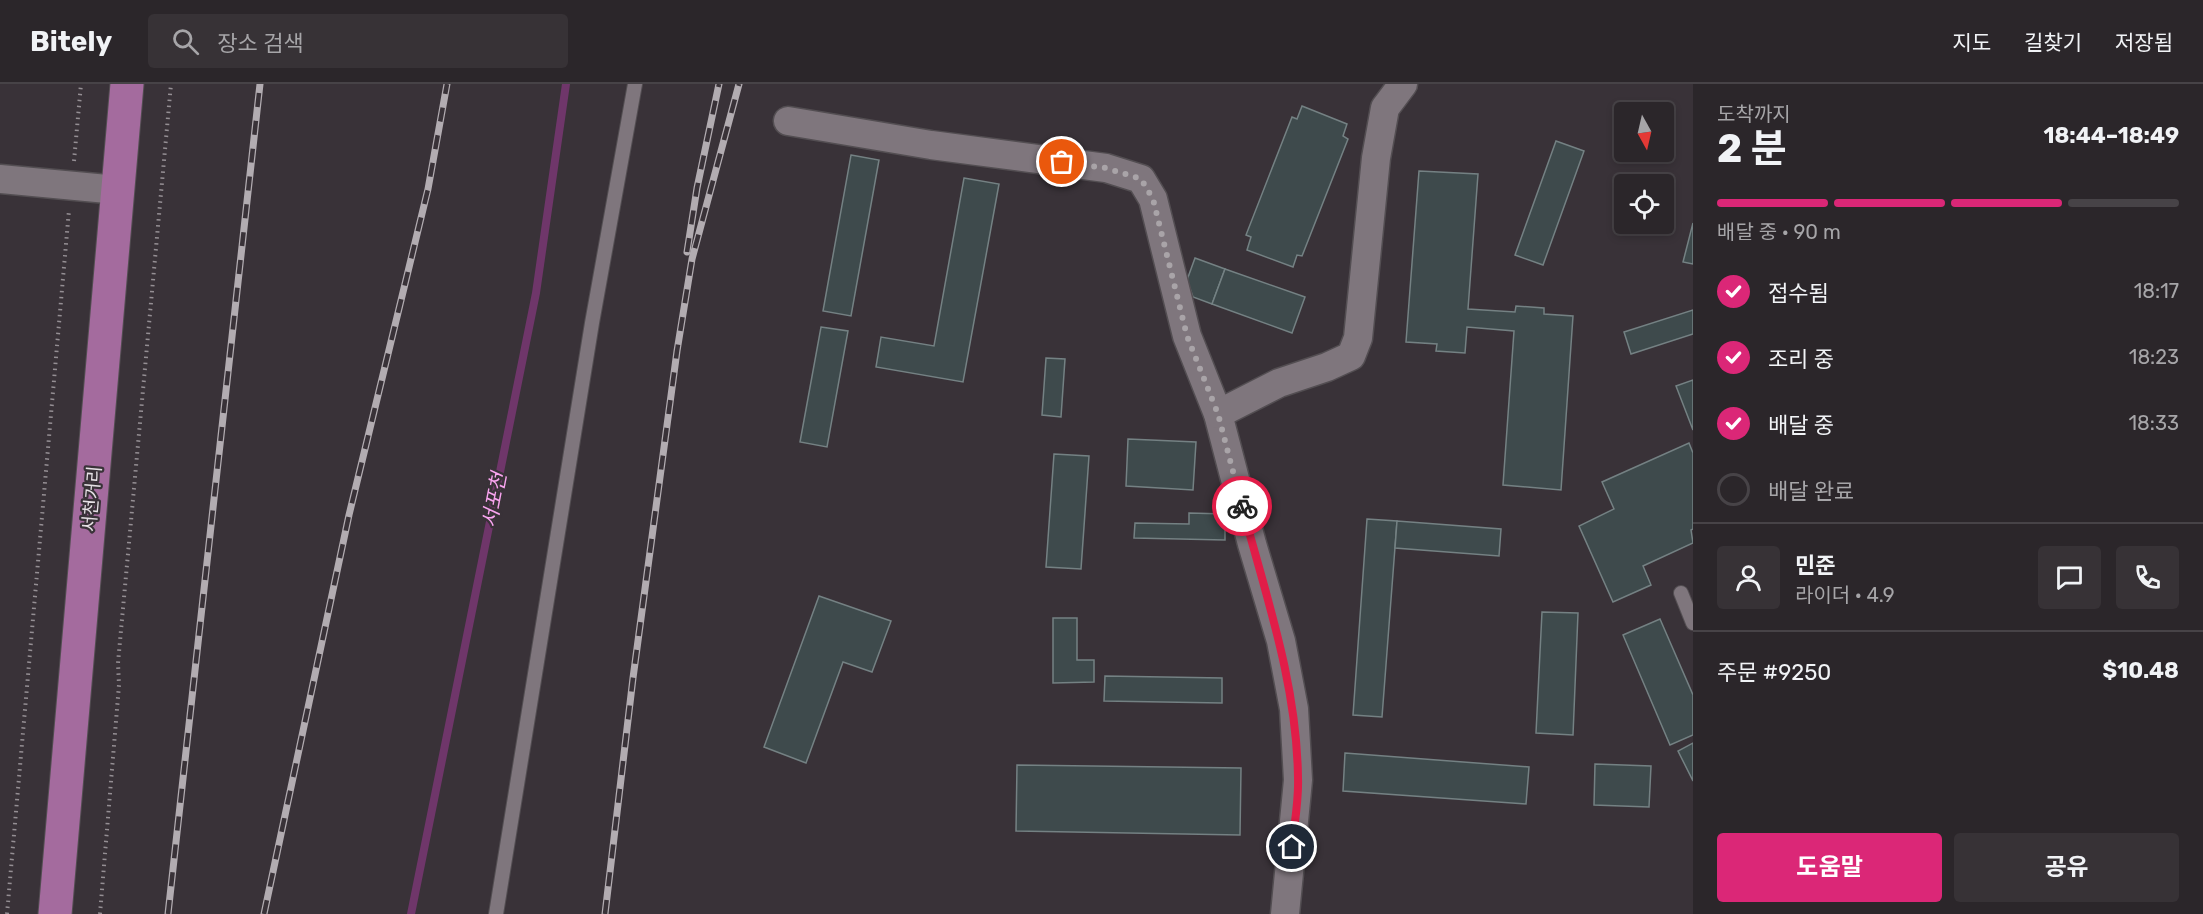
<!DOCTYPE html>
<html lang="ko">
<meta charset="utf-8">
<style>
body{margin:0;font-family:Rubik,"Noto Sans KR",sans-serif;background:#373236;color:#f1f3f6;height:100vh;display:flex;flex-direction:column;font-size:22px;white-space:nowrap}
*{box-sizing:border-box;margin:0}
p{font-size:20px;color:#a6a5a8}
.icon{flex:none;width:33px;height:33px;fill:none;stroke:currentColor;stroke-width:2;stroke-linecap:round;stroke-linejoin:round}
.map{position:relative;flex:1;overflow:hidden}
.panel{display:flex;flex-direction:column;background:#2b262a;width:510px}
.panel>*{flex:none}
.needle{width:39px;rotate:172deg}
.fabs{position:absolute;left:1614px;top:18px;display:grid;gap:12px}
.fabs a{display:grid;place-items:center;width:60px;height:60px;border-radius:6px;background:#2b262a;box-shadow:0 3px 9px #0003,0 0 0 2px #474347;font-size:30px}
.pin{position:absolute;display:grid;place-items:center;width:51px;height:51px;color:#fff;margin:-26px;border:3px solid #fff;border-radius:50%;box-shadow:0 2px 6px #0007}
.courier{position:absolute;display:grid;place-items:center;width:60px;height:60px;margin:-30px;border:4px solid #e11d48;border-radius:50%;background:#fff;color:#222;box-shadow:0 2px 8px #0007}
.headline em{font-style:normal;font-weight:700}
.headline div{display:flex;flex-direction:column-reverse}
.headline{display:flex;align-items:center;justify-content:space-between;height:102px;padding:0 24px}
h1{font-size:39px;font-weight:700;line-height:45px}
.bar{display:grid;grid-template-columns:repeat(4,1fr);gap:9px 6px;align-content:center;height:72px;padding:0 24px}
.bar i{height:8px;border-radius:4px;background:#474347}
.bar .on{background:#db2777}
.bar p{grid-column:span 4}
.line{display:flex;align-items:center;gap:15px;padding:0 24px;border-top:2px solid #474347}
.line div{flex:1}
.round{display:grid;place-items:center;flex:none;width:63px;height:63px;border-radius:6px;background:#373236}
ol{padding:0 24px;list-style:none}
li{display:flex;align-items:center;gap:18px;height:66px}
li p{margin-inline-start:auto}
li .icon{padding:6px;border-radius:50%;background:#db2777;color:#fff;stroke-width:4}
li:last-child{color:#a6a5a8}
li i{width:33px;height:33px;border:3px solid #474347;border-radius:50%}
.button{display:flex;gap:12px;margin-top:auto;padding:12px 24px}
.button a{flex:1;height:69px;border-radius:6px;background:#db2777;color:#fff;font-size:24px;font-weight:700;line-height:69px;text-align:center}
.button a+a{background:#373236;color:#f1f3f6}
header{display:flex;align-items:center;gap:36px;box-sizing:border-box;height:84px;padding:0 30px;background:#2b262a;border-bottom:2px solid #474347}
header strong{font-size:28px}
nav{display:flex;gap:33px;margin-inline-start:auto;font-size:21px}
.search{width:420px;height:54px;background:#373236;display:flex;align-items:center;gap:15px;box-sizing:border-box;padding:0 21px;border-radius:6px;color:#a6a5a8;font-size:22px}
main{display:flex;flex:1;min-height:0}
.map>svg:first-child{display:block}
.lines{fill:none;stroke-linecap:round;stroke-linejoin:round}
.stream{stroke:#6f366a;stroke-width:8}
.building{fill:#3e4a4c;stroke:#748183;stroke-width:1.5}
.lane-casing{stroke:#534e52;stroke-width:16}
.street-casing{stroke:#534e52;stroke-width:31}
.primary-casing{stroke:#534e52;stroke-width:35}
.path{stroke:#958f94;stroke-width:4;stroke-dasharray:1.5 4.5;stroke-linecap:butt}
.lane{stroke:#7f767d;stroke-width:14}
.street{stroke:#7f767d;stroke-width:28}
.primary{stroke:#a46b9e;stroke-width:33}
.rail-casing{stroke:#b2acb1;stroke-width:7}
.rail{stroke:#393238;stroke-width:4.5;stroke-dasharray:14;stroke-linecap:butt}
.done{stroke:#a9a4a8;stroke-width:6;stroke-dasharray:0 10.8}
.route{stroke:#e11d48;stroke-width:8}
.labels{text-anchor:middle;dominant-baseline:central;stroke-width:4.5;stroke-linejoin:round;paint-order:stroke}
.street-label{font-size:18px;fill:#e6e1e5;stroke:#393238}
.water-label{font-size:20px;font-style:italic;fill:#f9a4ef;stroke:#393238}
</style>
<header>
<strong>Bitely</strong>
<div class="search"><svg class="icon" aria-label="search" viewBox="0 0 24 24"><circle cx="10" cy="10" r="6"/><path d="M15 15l6 6"/></svg>장소 검색</div>
<nav><a>지도</a><a>길찾기</a><a>저장됨</a></nav>
</header>
<main>
<div class="map">
<svg width="1693" height="830" viewBox="0 0 1693 830">
<rect width="100%" height="100%" fill="#393238"/>
<g class="lines">
<!-- stream -->
<path class="stream" d="M411 830 536 209 566 0"/>
</g>
<!-- building -->
<g class="building">
<path d="M1302 22 1347 40 1343 52 1348 55 1302 172 1297 171 1293 183 1247 166 1251 153 1246 151 1292 33 1297 35Z"/>
<path d="M1556 57 1584 67 1543 181 1515 171Z"/>
<path d="M851 71 879 76 851 232 823 227Z"/>
<path d="M1419 87 1478 90 1468 225 1515 228 1516 222 1544 224V230L1573 232 1561 406 1503 401 1514 247 1467 243 1465 269 1436 267 1437 260 1406 258Z"/>
<path d="M964 94 999 100 963 298 876 283 881 253 934 262Z"/>
<path d="M1693 139V180L1683 178Z"/>
<path d="M1195 174 1225 185 1212 220 1193 213 1187 196Z"/>
<path d="M1225 185 1305 213 1292 249 1212 220Z"/>
<path d="M1693 226V250L1631 270 1624 248Z"/>
<path d="M821 243 848 247 827 363 800 358Z"/>
<path d="M1046 274 1065 275 1061 333 1042 331Z"/>
<path d="M1693 296V346L1676 302Z"/>
<path d="M1128 355 1196 358 1193 406 1126 402Z"/>
<path d="M1689 359 1693 369V445L1691 446 1693 459 1643 482 1651 501 1613 518 1579 442 1614 425 1602 398Z"/>
<path d="M1054 370 1089 372 1081 485 1046 483Z"/>
<path d="M1189 429 1225 430V456L1134 454 1135 439 1189 440Z"/>
<path d="M1367 435 1397 437 1382 633 1353 631Z"/>
<path d="M1397 437 1501 445 1499 472 1395 464Z"/>
<path d="M819 512 891 537 872 588 843 578 806 679 764 663Z"/>
<path d="M1542 528 1578 529 1573 651 1536 649Z"/>
<path d="M1053 534H1077V576H1094V598L1053 599Z"/>
<path d="M1660 535 1693 611V651L1670 661 1623 551Z"/>
<path d="M1105 592 1222 594V619L1104 617Z"/>
<path d="M1693 659V697L1678 667Z"/>
<path d="M1345 669 1529 683 1526 720 1343 707Z"/>
<path d="M1595 680 1651 682 1649 723 1594 721Z"/>
<path d="M1017 681 1241 684 1240 751 1016 747Z"/>
</g>
<g class="lines">
<defs>
<g id="lane">
<path d="M1681 509 1693 539"/>
<path d="M496 830 592 239 635 0"/>
</g>
<g id="street">
<path d="M788 37 931 61 1106 84 1141 95 1153 115 1187 252 1218 330 1252 460 1281 557 1294 625 1298 696 1285 830"/>
<path d="M0 95 118 106"/>
<path d="M1218 330 1279 299 1327 283 1351 272 1358 254 1376 74 1385 24 1403 0"/>
</g>
<path id="primary" d="M55 830 127 0"/>
</defs>
<!-- lane casing -->
<use href="#lane" class="lane-casing"/>
<!-- street casing -->
<use href="#street" class="street-casing"/>
<!-- primary casing -->
<use href="#primary" class="primary-casing"/>
<!-- path -->
<g class="path">
<path d="M74 77 81 0"/>
<path d="M7 830 69 126"/>
<path d="M100 830 119 601 118 579 171 0"/>
</g>
<!-- lane -->
<use href="#lane" class="lane"/>
<!-- street -->
<use href="#street" class="street"/>
<!-- primary -->
<use href="#primary" class="primary"/>
<defs>
<g id="rail">
<path d="M687 168 697 104 719 0"/>
<path d="M168 830 260 0"/>
<path d="M264 830 349 431 428 105 447 0"/>
<path d="M605 830 633 594 677 267 692 175 739 0"/>
</g>
</defs>
<!-- rail casing -->
<use href="#rail" class="rail-casing"/>
<!-- rail -->
<use href="#rail" class="rail"/>
</g>
<g class="lines">
<!-- done -->
<path class="done" d="M1062 78 1106 84 1141 95 1153 115 1187 252 1218 330 1242 422"/>
<!-- route -->
<path class="route" d="M1242 422C1266 512 1297 600 1298 694 1299 717 1294 741 1292 763"/>
</g>
<g class="labels">
<!-- street labels -->
<g class="street-label">
<text transform="translate(92 415) rotate(-85)">서천거리</text>
</g>
<!-- water labels -->
<g class="water-label">
<text transform="translate(494 416) rotate(-79)">서포천</text>
</g>
</g>
</svg>
<div class="fabs">
<a><svg class="needle" viewBox="-14 -14 28 28"><path d="M0-13l5 13h-10z" fill="#e53935"/><path d="M0 13l5-13h-10z" fill="#a6a5a8"/></svg></a>
<a><svg class="icon" aria-label="locate" viewBox="0 0 24 24"><circle cx="12" cy="12" r="6"/><path d="M12 2v4M12 18v4M2 12h4M18 12h4"/></svg></a>
</div>
<div class="pin" style="left:1062px;top:78px;background:#ea580c"><svg class="icon" aria-label="bag" viewBox="0 0 24 24"><path d="M5 8h14l-1 12H6zM9 8a3 3 0 0 1 6 0"/></svg></div>
<div class="pin" style="left:1292px;top:763px;background:#1f2937"><svg class="icon" aria-label="home" viewBox="0 0 24 24"><path d="M3 11l9-7 9 7M6 9v11h12V9"/></svg></div>
<div class="courier" style="left:1242px;top:422px"><svg class="icon" aria-label="bike" viewBox="0 0 24 24"><circle cx="6" cy="16" r="4"/><circle cx="18" cy="16" r="4"/><path d="M6 16l4-8h5l3 8M10 8l3 8H6M13 5h3"/></svg></div>
</div>
<section class="panel">
<div class="headline"><div><h1>2 분</h1><p>도착까지</p></div><em>18:44–18:49</em></div>
<div class="bar"><i class="on"></i><i class="on"></i><i class="on"></i><i></i><p>배달 중 · 90 m</p></div>
<ol>
<li><svg class="icon" aria-label="check" viewBox="0 0 24 24"><path d="M5 12l5 5 9-10"/></svg>접수됨<p>18:17</p></li>
<li><svg class="icon" aria-label="check" viewBox="0 0 24 24"><path d="M5 12l5 5 9-10"/></svg>조리 중<p>18:23</p></li>
<li><svg class="icon" aria-label="check" viewBox="0 0 24 24"><path d="M5 12l5 5 9-10"/></svg>배달 중<p>18:33</p></li>
<li><i></i>배달 완료</li>
</ol>
<div class="line" style="height:108px"><a class="round"><svg class="icon" aria-label="person" viewBox="0 0 24 24"><circle cx="12" cy="8" r="4"/><path d="M4 21q1-7 8-7t8 7"/></svg></a><div><b>민준</b><p>라이더 · 4.9</p></div><a class="round"><svg class="icon" aria-label="chat" viewBox="0 0 24 24"><path d="M4 5h16v11H9l-5 4z"/></svg></a><a class="round"><svg class="icon" aria-label="phone" viewBox="0 0 24 24"><path d="M5 4h4l2 5-3 2q2 4 5 5l2-3 5 2v4C11 20 4 13 5 4z"/></svg></a></div>
<div class="line" style="height:78px"><div>주문 #9250</div><b>$10.48</b></div>
<div class="button"><a>도움말</a><a>공유</a></div>
</section>
</main>
